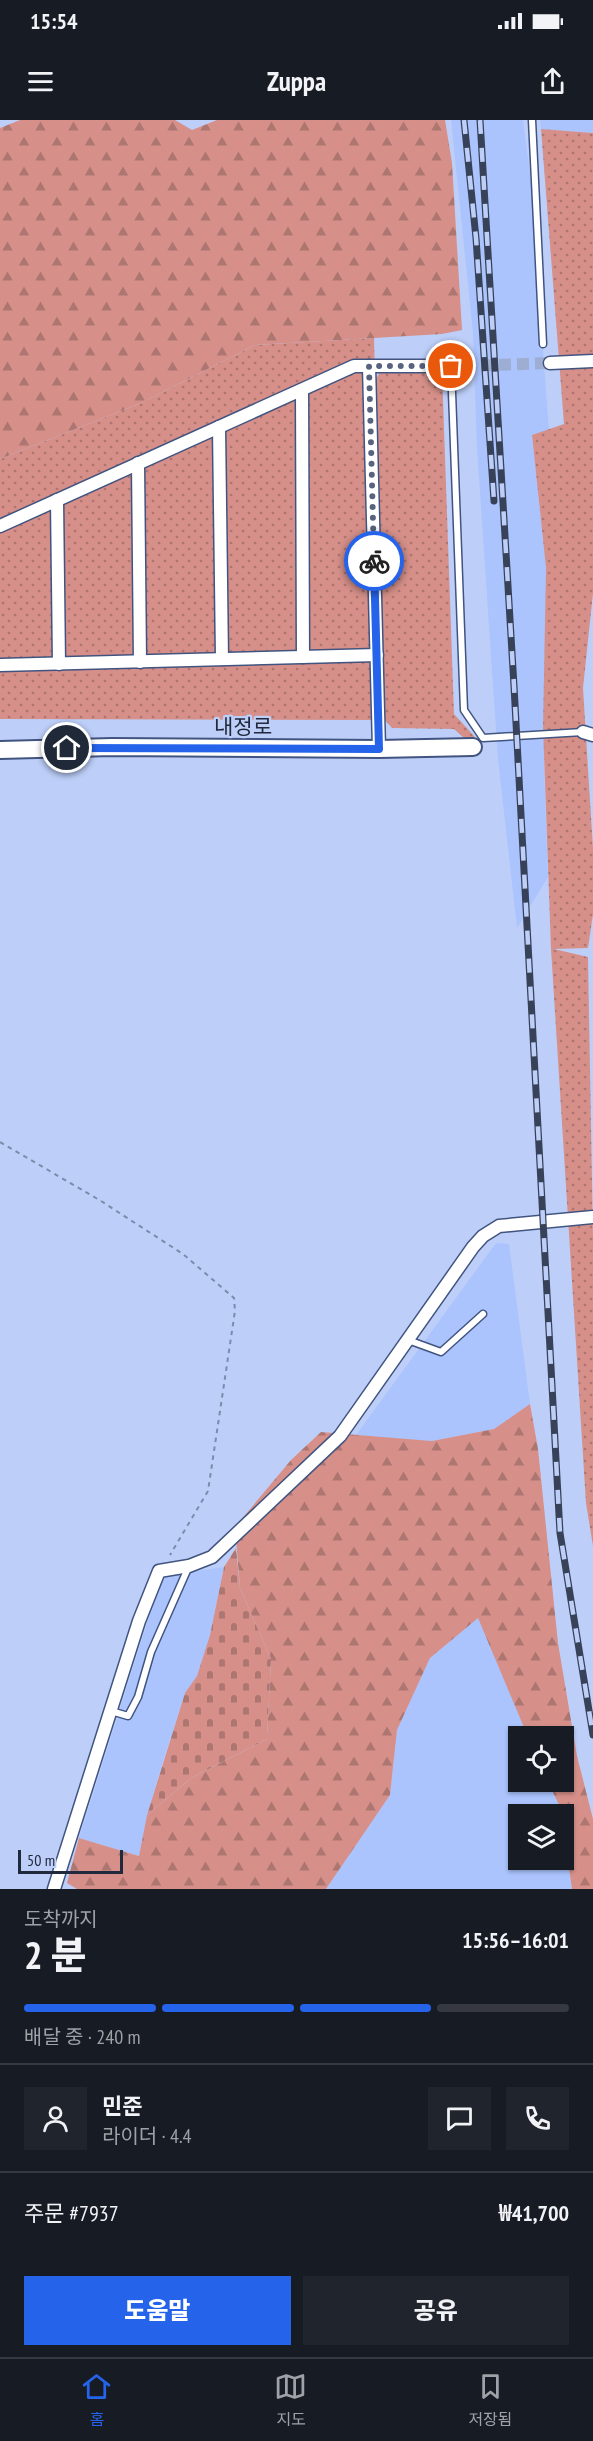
<!DOCTYPE html>
<html lang="ko">
<meta charset="utf-8">
<style>
body{margin:0;font-family:"PT Sans Narrow","Noto Sans KR",sans-serif;background:#20242c;color:#f1f3f6;height:100vh;display:flex;flex-direction:column;font-size:22px;white-space:nowrap}
*{box-sizing:border-box;margin:0}
p{font-size:20px;color:#9ea1a6}
.icon{flex:none;width:33px;height:33px;fill:none;stroke:currentColor;stroke-width:2;stroke-linecap:round;stroke-linejoin:round}
.map{position:relative;height:1769px;overflow:hidden}
.details{display:flex;flex-direction:column;background:#171b24;flex:1}
.details>*{flex:none}
.fabs{position:absolute;left:508px;top:1606px;display:grid;gap:12px}
.fabs a{display:grid;place-items:center;width:66px;height:66px;border-radius:0px;background:#171b24;box-shadow:0 2px 4px #0004;font-size:30px}
.scale{position:absolute;left:18px;bottom:15px;width:105px;box-sizing:border-box;padding-left:6px;border:3px solid #21293d;border-top:0;font-size:16px;line-height:21px;white-space:nowrap;color:#21293d;-webkit-text-stroke:4px #bdcff9;paint-order:stroke}
.pin{position:absolute;display:grid;place-items:center;width:51px;height:51px;color:#fff;margin:-26px;border:3px solid #fff;border-radius:50%;box-shadow:0 2px 6px #0007}
.courier{position:absolute;display:grid;place-items:center;width:60px;height:60px;margin:-30px;border:4px solid #2563eb;border-radius:50%;background:#fff;color:#222;box-shadow:0 2px 8px #0007}
.head em{font-style:normal;font-weight:800}
.head div{display:flex;flex-direction:column-reverse}
.head{display:flex;align-items:center;justify-content:space-between;height:102px;padding:0 24px}
h1{font-size:39px;font-weight:800;line-height:45px}
.bar{display:grid;grid-template-columns:repeat(4,1fr);gap:9px 6px;align-content:center;height:72px;padding:0 24px}
.bar i{height:8px;border-radius:4px;background:#363941}
.bar .current{background:#2563eb}
.bar p{grid-column:span 4}
.line{display:flex;align-items:center;gap:15px;padding:0 24px;border-top:2px solid #363941}
.line div{flex:1}
.round{display:grid;place-items:center;flex:none;width:63px;height:63px;border-radius:0px;background:#20242c}
.primary-button{display:flex;gap:12px;margin-top:auto;padding:12px 24px}
.primary-button a{flex:1;height:69px;border-radius:0px;background:#2563eb;color:#fff;font-size:24px;font-weight:800;line-height:69px;text-align:center}
.primary-button a+a{background:#20242c;color:#f1f3f6}
.status{display:flex;justify-content:space-between;align-items:center;height:42px;padding:0 30px;background:#171b24;direction:ltr}
.status svg{height:16px;fill:currentColor}
header{display:flex;justify-content:space-between;align-items:center;height:78px;padding:0 24px;background:#171b24;font-size:27px;font-weight:800}
.menu{display:flex;justify-content:space-around;align-items:center;height:84px;border-top:2px solid #363941;background:#171b24;font-size:16px;color:#9ea1a6}
.menu a{display:grid;justify-items:center;gap:3px}
.menu .current{color:#2563eb}
.map>svg:first-child{display:block}
.built{fill:#abc4fe}
.green{fill:url(#green-dots)}
.forest{fill:url(#forest-firs)}
.cemetery{fill:url(#cemetery-stones)}
.lines{fill:none;stroke-linecap:round;stroke-linejoin:round}
.minor-tunnel{stroke:#9eaed3;stroke-width:12;stroke-dasharray:12 6;stroke-linecap:butt}
.service-casing{stroke:#415480;stroke-width:9}
.minor-casing{stroke:#415480;stroke-width:15}
.tertiary-casing{stroke:#415480;stroke-width:20}
.path{stroke:#7d8bab;stroke-width:2;stroke-dasharray:4.5 4.5;stroke-linecap:butt}
.service{stroke:#fff;stroke-width:6}
.minor{stroke:#fff;stroke-width:12}
.tertiary{stroke:#fff;stroke-width:16}
.rail-casing{stroke:#374158;stroke-width:7}
.rail{stroke:#bdcff9;stroke-width:4.5;stroke-dasharray:14;stroke-linecap:butt}
.done{stroke:#58637f;stroke-width:6;stroke-dasharray:0 10.8}
.route{stroke:#2563eb;stroke-width:8}
.labels{text-anchor:middle;dominant-baseline:central;stroke-width:4.5;stroke-linejoin:round;paint-order:stroke}
.street-label{font-size:21px;fill:#21293d;stroke:#bdcff9}
</style>
<div class="status"><b>15:54</b><svg viewBox="0 0 49 12"><path d="M0 12V9h3v3zM5 12V6h3v6zM10 12V3h3v9zM15 12V0h3v12zM26 1h20v11H26zM47 4h2v5h-2z"/></svg></div>
<header><svg class="icon" aria-label="menu" viewBox="0 0 24 24"><path d="M4 6h16M4 12h16M4 18h16"/></svg>Zuppa<svg class="icon" aria-label="share" viewBox="0 0 24 24"><path d="M12 15V3M7 8l5-5 5 5M5 13v7h14v-7"/></svg></header>
<div class="map">
<svg width="593" height="1769" viewBox="0 0 593 1769">
<defs>
<pattern id="green-dots" width="8" height="8" patternUnits="userSpaceOnUse" patternTransform="scale(1.5)"><rect width="8" height="8" fill="#d69089"/><path d="M2 2h.1M6 6h.1" fill="none" stroke="#ad7671" stroke-width="1.8" stroke-linecap="round"/></pattern>
<pattern id="forest-firs" width="22" height="20" patternUnits="userSpaceOnUse" patternTransform="scale(1.5)"><rect width="22" height="20" fill="#d69089"/><path d="M5 1l3.5 6h-7zM16 11l3.5 6h-7z" fill="#ad7671"/></pattern>
<pattern id="cemetery-stones" width="16" height="16" patternUnits="userSpaceOnUse" patternTransform="scale(1.5)"><rect width="16" height="16" fill="#d69089"/><path d="M2 7V4a2 2 0 0 1 4 0v3zM10 15v-3a2 2 0 0 1 4 0v3z" fill="#ad7671"/></pattern>
</defs>
<rect width="100%" height="100%" fill="#bdcff9"/>
<!-- built -->
<g class="built">
<path d="M451 0H523L530 54 549 311 532 315 546 448 544 647 548 757 517 808 498 639 477 328 473 213Z"/>
<path d="M540 0H593V13L541 9Z"/>
<path d="M496 1123 509 1124 530 1284 494 1309 431 1321 356 1315Z"/>
<path d="M224 1447 210 1515 197 1556 185 1573 164 1638 147 1695 139 1736 79 1718 162 1456Z"/>
<path d="M478 1497 528 1617H519V1662H548L560 1687 561 1695H519V1740H564V1714L572 1769H326L390 1675 397 1610 430 1538Z"/>
</g>
<!-- green -->
<g class="green">
<path d="M541 9 593 13V473L583 568 593 729V794L588 828 554 829 588 837 593 1118V1426L586 1383 551 829 543 607 546 448 532 315 564 304Z"/>
<path d="M374 218 375 261 380 252 442 251 454 594 475 617 464 618 454 609 392 608 385 600 0 599V339L141 283 255 225Z"/>
</g>
<!-- forest -->
<g class="forest">
<path d="M20 0H175L192 10 217 0H445L452 43 462 210 442 214 255 225 141 283 0 339V8Z"/>
<path d="M530 1284 538 1329 558 1523 577 1636 593 1699V1769H572L564 1714V1695H561L560 1687 548 1662H564V1617H528L478 1498 430 1538 397 1610 390 1675 326 1769H77L67 1763 79 1718 139 1736 147 1695 191 1658 267 1619 271 1539 240 1468 235 1407 291 1340 321 1312 432 1321 494 1309Z"/>
</g>
<!-- cemetery -->
<path class="cemetery" d="M236 1428 240 1468 271 1539 267 1619 191 1658 147 1695 185 1573 197 1556 210 1515 224 1447Z"/>
<g class="lines">
<!-- minor-tunnel -->
<path class="minor-tunnel" d="M463 246 550 243"/>
<defs>
<g id="service">
<path d="M532 0 543 224"/>
<path d="M451 246 464 590 483 618 583 612"/>
<path d="M408 1220 441 1232 483 1194"/>
<path d="M111 1591 128 1596 138 1577 151 1532 189 1446"/>
</g>
<g id="minor">
<path d="M550 243 593 241"/>
<path d="M369 246H463"/>
<path d="M302 270 303 537"/>
<path d="M219 307 222 539"/>
<path d="M138 343 140 542"/>
<path d="M57 380 59 544"/>
<path d="M0 406 354 246H369L379 629"/>
<path d="M0 545 377 535"/>
<path d="M583 612 593 615"/>
<path d="M54 1769 139 1501 159 1451 189 1446 212 1437 340 1316 473 1127 483 1116 499 1106 593 1097"/>
</g>
<path id="tertiary" d="M0 630 112 627 379 629 473 627"/>
</defs>
<!-- service casing -->
<use href="#service" class="service-casing"/>
<!-- minor casing -->
<use href="#minor" class="minor-casing"/>
<!-- tertiary casing -->
<use href="#tertiary" class="tertiary-casing"/>
<!-- path -->
<path class="path" d="M0 1022 101 1081 183 1134 234 1178 235 1191 208 1371 170 1435"/>
<!-- service -->
<use href="#service" class="service"/>
<!-- minor -->
<use href="#minor" class="minor"/>
<!-- tertiary -->
<use href="#tertiary" class="tertiary"/>
<defs>
<g id="rail">
<path d="M464 0 476 118 494 381"/>
<path d="M480 0 514 566 560 1413 593 1615"/>
</g>
</defs>
<!-- rail casing -->
<use href="#rail" class="rail-casing"/>
<!-- rail -->
<use href="#rail" class="rail"/>
</g>
<g class="lines">
<!-- done -->
<path class="done" d="M374 441 369 246H451"/>
<!-- route -->
<path class="route" d="M67 628 379 629 374 441"/>
</g>
<g class="labels">
<!-- street labels -->
<g class="street-label">
<text x="243" y="606">내정로</text>
</g>
</g>
</svg>
<div class="fabs">
<a><svg class="icon" aria-label="locate" viewBox="0 0 24 24"><circle cx="12" cy="12" r="6"/><path d="M12 2v4M12 18v4M2 12h4M18 12h4"/></svg></a>
<a><svg class="icon" aria-label="layers" viewBox="0 0 24 24"><path d="M12 4l9 5-9 5-9-5zM3 14l9 5 9-5"/></svg></a>
</div>
<div class="scale">50 m</div>
<div class="pin" style="left:451px;top:246px;background:#ea580c"><svg class="icon" aria-label="bag" viewBox="0 0 24 24"><path d="M5 8h14l-1 12H6zM9 8a3 3 0 0 1 6 0"/></svg></div>
<div class="pin" style="left:67px;top:628px;background:#1f2937"><svg class="icon" aria-label="home" viewBox="0 0 24 24"><path d="M3 11l9-7 9 7M6 9v11h12V9"/></svg></div>
<div class="courier" style="left:374px;top:441px"><svg class="icon" aria-label="bike" viewBox="0 0 24 24"><circle cx="6" cy="16" r="4"/><circle cx="18" cy="16" r="4"/><path d="M6 16l4-8h5l3 8M10 8l3 8H6M13 5h3"/></svg></div>
</div>
<section class="details">
<div class="head"><div><h1>2 분</h1><p>도착까지</p></div><em>15:56–16:01</em></div>
<div class="bar"><i class="current"></i><i class="current"></i><i class="current"></i><i></i><p>배달 중 · 240 m</p></div>
<div class="line" style="height:108px"><a class="round"><svg class="icon" aria-label="person" viewBox="0 0 24 24"><circle cx="12" cy="8" r="4"/><path d="M4 21q1-7 8-7t8 7"/></svg></a><div><b>민준</b><p>라이더 · 4.4</p></div><a class="round"><svg class="icon" aria-label="chat" viewBox="0 0 24 24"><path d="M4 5h16v11H9l-5 4z"/></svg></a><a class="round"><svg class="icon" aria-label="phone" viewBox="0 0 24 24"><path d="M5 4h4l2 5-3 2q2 4 5 5l2-3 5 2v4C11 20 4 13 5 4z"/></svg></a></div>
<div class="line" style="height:78px"><div>주문 #7937</div><b>₩41,700</b></div>
<div class="primary-button"><a>도움말</a><a>공유</a></div>
</section>
<nav class="menu">
<a class="current"><svg class="icon" aria-label="home" viewBox="0 0 24 24"><path d="M3 11l9-7 9 7M6 9v11h12V9"/></svg>홈</a>
<a><svg class="icon" aria-label="map" viewBox="0 0 24 24"><path d="M3 6l6-2 6 2 6-2v14l-6 2-6-2-6 2zM9 4v14M15 6v14"/></svg>지도</a>
<a><svg class="icon" aria-label="saved" viewBox="0 0 24 24"><path d="M7 4h10v16l-5-4-5 4z"/></svg>저장됨</a>
</nav>
